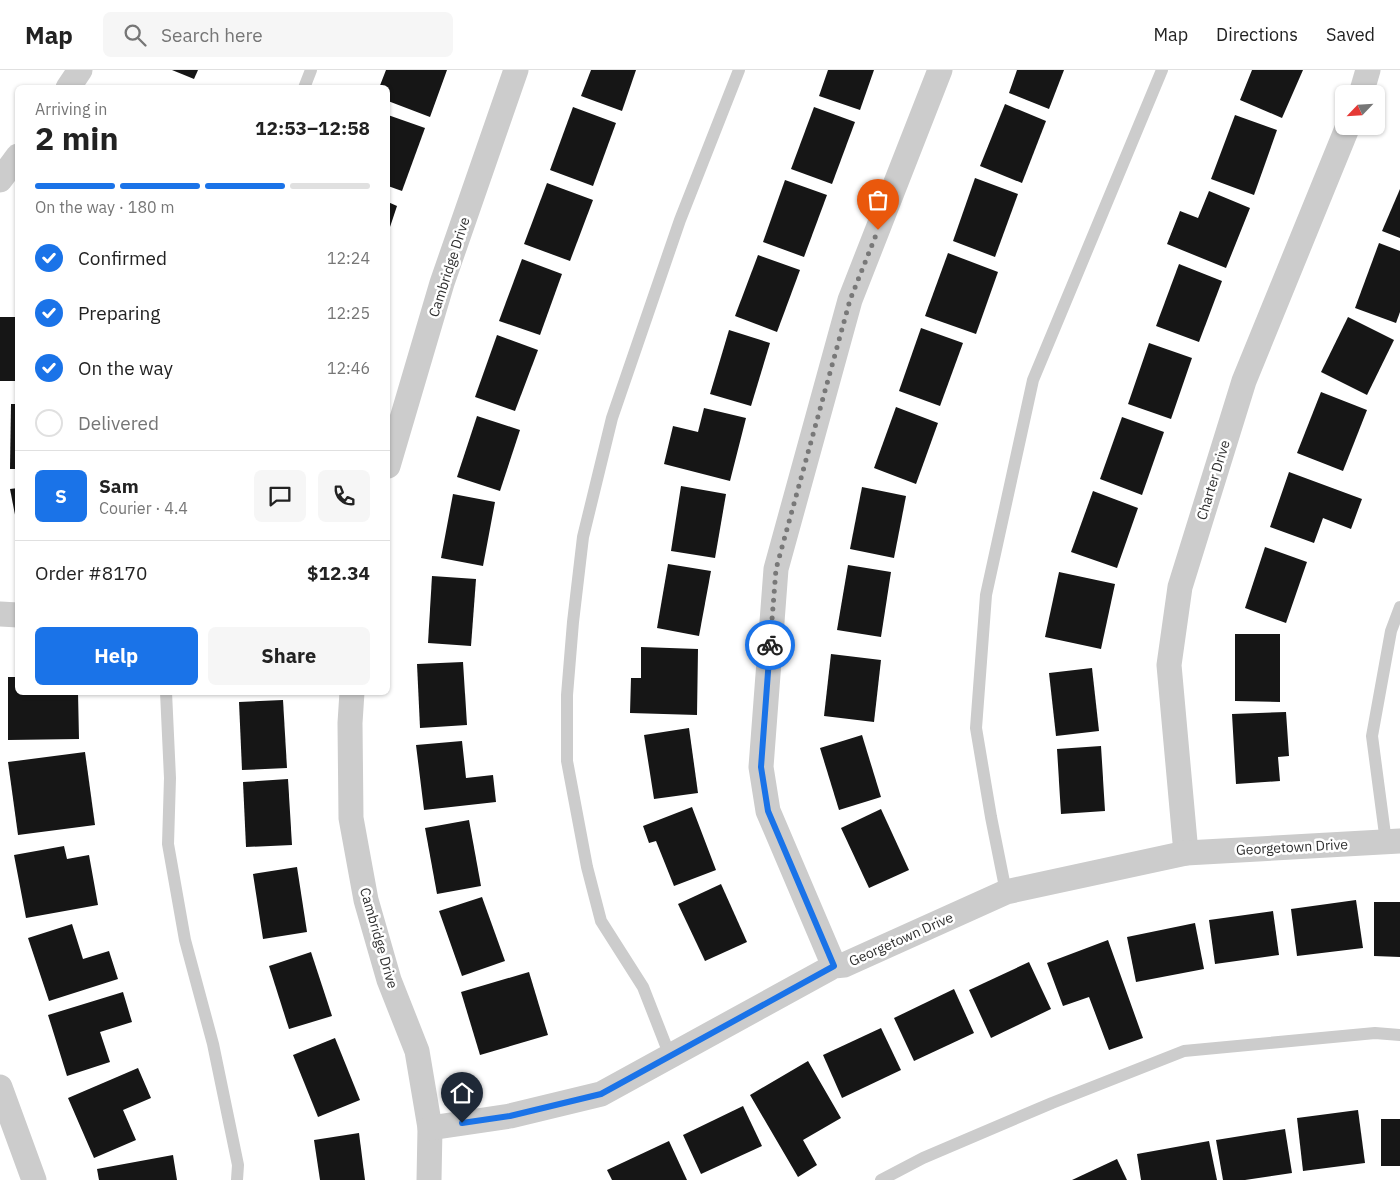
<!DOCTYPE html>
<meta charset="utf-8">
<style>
body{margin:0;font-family:"IBM Plex Sans",sans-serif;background:#f6f6f6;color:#222;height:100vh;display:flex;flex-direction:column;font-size:19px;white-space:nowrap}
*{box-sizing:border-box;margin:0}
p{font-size:16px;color:#767676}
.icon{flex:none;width:28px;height:28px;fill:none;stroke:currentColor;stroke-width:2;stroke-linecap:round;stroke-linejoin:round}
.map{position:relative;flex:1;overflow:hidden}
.drawer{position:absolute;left:15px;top:15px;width:375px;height:610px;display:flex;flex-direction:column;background:#fff;border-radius:8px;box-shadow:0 1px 4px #0004}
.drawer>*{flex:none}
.needle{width:32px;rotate:245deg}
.controls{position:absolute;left:1335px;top:15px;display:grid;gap:10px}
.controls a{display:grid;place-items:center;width:50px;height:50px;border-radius:8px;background:#fff;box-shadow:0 1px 4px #0004;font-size:25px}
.pin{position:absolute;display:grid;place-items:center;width:42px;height:42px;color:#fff;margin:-51px -21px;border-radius:50% 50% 50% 0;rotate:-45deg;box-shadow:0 0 5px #0007}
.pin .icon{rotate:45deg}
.courier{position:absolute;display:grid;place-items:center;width:50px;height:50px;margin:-25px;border:4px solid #1a73e8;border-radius:50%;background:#fff;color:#222;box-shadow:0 1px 6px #0007}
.head em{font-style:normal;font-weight:800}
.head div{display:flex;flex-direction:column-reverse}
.head{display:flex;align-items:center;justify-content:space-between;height:85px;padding:0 20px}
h1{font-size:32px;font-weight:800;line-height:38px}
.bar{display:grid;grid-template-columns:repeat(4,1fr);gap:8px 5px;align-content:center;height:60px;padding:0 20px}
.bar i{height:6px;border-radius:4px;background:#e0e0e0}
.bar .selected{background:#1a73e8}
.bar p{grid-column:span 4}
.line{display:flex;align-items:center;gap:12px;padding:0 20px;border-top:1px solid #e0e0e0}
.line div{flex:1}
.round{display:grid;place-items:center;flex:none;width:52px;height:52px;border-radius:8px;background:#f6f6f6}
ol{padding:0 20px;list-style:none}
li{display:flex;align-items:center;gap:15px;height:55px}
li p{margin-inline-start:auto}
li .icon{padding:5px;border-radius:50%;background:#1a73e8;color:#fff;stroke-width:4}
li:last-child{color:#767676}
li i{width:28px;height:28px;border:2px solid #e0e0e0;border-radius:50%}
.button{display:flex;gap:10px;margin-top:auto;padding:10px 20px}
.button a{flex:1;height:58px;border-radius:8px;background:#1a73e8;color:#fff;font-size:20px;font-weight:800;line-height:58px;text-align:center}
.button a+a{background:#f6f6f6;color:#222}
header{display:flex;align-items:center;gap:30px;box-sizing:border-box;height:70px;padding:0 25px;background:#fff;border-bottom:1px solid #e0e0e0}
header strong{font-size:24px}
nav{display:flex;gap:28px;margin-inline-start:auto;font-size:18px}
.search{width:350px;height:45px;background:#f6f6f6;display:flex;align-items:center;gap:12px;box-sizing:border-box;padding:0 18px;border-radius:8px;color:#767676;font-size:19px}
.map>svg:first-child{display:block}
.building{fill:#161616}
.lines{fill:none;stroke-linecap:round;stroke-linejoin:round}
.lane{stroke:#ccc;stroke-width:12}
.street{stroke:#ccc;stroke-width:25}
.done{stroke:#787878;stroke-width:5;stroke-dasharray:0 9}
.route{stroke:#1a73e8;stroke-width:6}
.labels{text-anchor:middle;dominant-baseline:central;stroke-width:5;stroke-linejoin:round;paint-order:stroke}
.street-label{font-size:14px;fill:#2f2f2f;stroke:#fff}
</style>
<header>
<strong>Map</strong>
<div class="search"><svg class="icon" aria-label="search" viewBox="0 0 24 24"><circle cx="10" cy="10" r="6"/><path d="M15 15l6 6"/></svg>Search here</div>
<nav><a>Map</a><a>Directions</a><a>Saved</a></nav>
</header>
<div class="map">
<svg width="1400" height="1110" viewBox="0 0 1400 1110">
<rect width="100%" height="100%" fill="#fff"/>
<!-- building -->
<g class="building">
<path d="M172 0H198L194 9Z"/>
<path d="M386 0H447L430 47 388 31V18H379Z"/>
<path d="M591 0H636L622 41 581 26Z"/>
<path d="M828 0H874L860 40 819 26Z"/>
<path d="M1017 0H1064L1049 39 1009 23Z"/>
<path d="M1252 0H1303L1282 48 1240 30Z"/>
<path d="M1005 34 1046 51 1022 113 980 96Z"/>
<path d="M573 37 616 53 593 116 550 100Z"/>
<path d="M814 37 855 52 832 114 791 99Z"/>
<path d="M388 45 425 58 402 121 388 116Z"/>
<path d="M1235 45 1277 60 1254 125 1211 109Z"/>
<path d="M975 108 1018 124 995 187 953 171Z"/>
<path d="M785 110 827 125 804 187 763 172Z"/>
<path d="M547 113 593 130 570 191 524 174Z"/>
<path d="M1400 119V168L1382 161Z"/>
<path d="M1209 121 1250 138 1226 198 1167 174 1180 141 1198 148Z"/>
<path d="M388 132 397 136 388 163Z"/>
<path d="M1379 173 1400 181V242L1396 253 1355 238Z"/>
<path d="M948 183 998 202 976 264 925 246Z"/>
<path d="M758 185 800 200 777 262 735 246Z"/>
<path d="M522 189 562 204 540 265 499 251Z"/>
<path d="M1179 194 1222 211 1199 272 1156 256Z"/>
<rect x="0" y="247" width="18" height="64"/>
<path d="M1348 247 1394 270 1367 325 1321 302Z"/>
<path d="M921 258 963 273 940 336 899 321Z"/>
<path d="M729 260 770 273 751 336 710 324Z"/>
<path d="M497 265 538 280 515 341 475 327Z"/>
<path d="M1149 273 1192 288 1171 349 1128 334Z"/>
<path d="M1321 322 1367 340 1343 401 1297 383Z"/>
<path d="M11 334H18V399H10Z"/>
<path d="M896 337 938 353 916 414 874 398Z"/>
<path d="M704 338 746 348 730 411 664 394 673 356 698 362Z"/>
<path d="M477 346 520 360 500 421 457 407Z"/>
<path d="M1122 347 1164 362 1142 425 1100 409Z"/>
<path d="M1289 402 1362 429 1351 459 1323 448 1314 473 1270 457Z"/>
<path d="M681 416 726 424 715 488 671 481Z"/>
<path d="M862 417 906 426 894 488 850 479Z"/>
<path d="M18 418V454L17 455 10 419Z"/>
<path d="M1093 421 1138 438 1117 498 1071 482Z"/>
<path d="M453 424 495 432 483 496 441 488Z"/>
<path d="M1265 477 1307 492 1286 553 1245 538Z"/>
<path d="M668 494 711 501 699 566 657 558Z"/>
<path d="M848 495 891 502 881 567 837 560Z"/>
<path d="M1059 502 1115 514 1101 579 1045 567Z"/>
<path d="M432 506 476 509 471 576 428 573Z"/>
<path d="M1235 564H1280V632L1235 631Z"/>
<path d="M641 577 698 579 697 645 630 643 631 608H641Z"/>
<path d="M831 584 881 590 874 652 824 646Z"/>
<path d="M463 592 467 655 420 658 417 594Z"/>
<path d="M1092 598 1099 661 1056 666 1049 603Z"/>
<path d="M8 607H18V622H78L79 669 8 670Z"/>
<path d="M283 630 287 698 242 700 239 632Z"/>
<path d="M1286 642 1289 686 1278 687 1280 711 1236 714 1232 644Z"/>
<path d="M689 658 698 723 654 729 644 665Z"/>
<path d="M862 665 881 727 839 740 820 678Z"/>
<path d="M462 671 466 708 493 705 496 732 424 740 416 675Z"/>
<path d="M1101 676 1105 741 1061 744 1057 679Z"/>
<path d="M85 682 95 755 18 765 8 692Z"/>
<path d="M288 709 292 775 246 777 243 712Z"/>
<path d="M692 737 716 800 674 816 656 771 649 773 643 756Z"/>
<path d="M881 739 909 800 869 818 841 758Z"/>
<path d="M469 750 481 816 437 824 425 758Z"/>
<path d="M64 776 67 789 89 785 98 835 26 848 14 785Z"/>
<path d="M297 797 307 862 263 869 253 804Z"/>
<path d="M721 814 747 872 705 891 678 834Z"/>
<path d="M482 827 505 891 462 906 439 841Z"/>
<path d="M1356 830 1363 878 1297 886 1291 839Z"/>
<path d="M1374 832H1400V887L1374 886Z"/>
<path d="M1273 841 1279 885 1215 894 1209 850Z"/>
<path d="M1195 853 1204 899 1136 912 1127 867Z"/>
<path d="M72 854 83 889 109 881 118 909 49 931 28 868Z"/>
<path d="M1108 870 1143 968 1109 980 1089 927 1063 936 1047 893Z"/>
<path d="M311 882 332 946 289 959 269 896Z"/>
<path d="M1029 892 1051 939 991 968 969 920Z"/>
<path d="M529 902 548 965 480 985 461 922Z"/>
<path d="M954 919 974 963 914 991 894 948Z"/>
<path d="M123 922 132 952 100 962 110 992 67 1006 48 945Z"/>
<path d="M881 958 901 1000 842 1028 823 985Z"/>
<path d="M335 968 360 1030 318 1047 293 985Z"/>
<path d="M808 991 841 1048 803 1070 817 1095 798 1107 750 1025Z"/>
<path d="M138 998 151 1028 123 1040 136 1070 94 1088 68 1028Z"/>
<path d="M743 1036 762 1076 701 1104 683 1065Z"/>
<path d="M1358 1040 1365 1093 1303 1101 1297 1048Z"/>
<rect x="1381" y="1049" width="19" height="47"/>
<path d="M1285 1059 1292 1103 1245 1110H1223L1216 1070Z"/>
<path d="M359 1063 365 1110H320L314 1070Z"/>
<path d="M669 1071 687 1110H612L607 1100Z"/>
<path d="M1209 1071 1217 1110H1141L1137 1084Z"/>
<path d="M173 1085 177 1110H99L97 1099Z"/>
<path d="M1117 1089 1127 1110H1072Z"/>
</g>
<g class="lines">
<!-- lane -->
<g class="lane">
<path d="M304 18 311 0"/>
<path d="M166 622 170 708 168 774 185 870 213 974 238 1095 237 1110"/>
<path d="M1386 772 1372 666 1391 561 1400 537"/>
<path d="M1006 822 991 747 976 658 986 525 1033 310 1162 0"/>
<path d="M670 986 643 917 601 851 587 797 567 691V625L573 552 583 467 612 348 680 150 739 0"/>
<path d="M881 1110 923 1088 1052 1033 1184 981 1375 963 1400 965"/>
</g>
<!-- street -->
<g class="street">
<path d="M68 18 80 0"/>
<path d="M1361 24 1368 0"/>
<path d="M0 110 18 86"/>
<path d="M388 396 442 213 516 0"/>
<path d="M0 544 18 545"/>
<path d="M352 622 350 653 351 748 366 830 389 910 417 981 430 1058 429 1110"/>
<path d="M1186 783 1169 595 1180 517 1244 311 1348 56"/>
<path d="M834 896 768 741 761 697 776 499 850 230 940 0"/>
<path d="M0 1017 34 1110"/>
<path d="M430 1058 510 1046 601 1024 834 896 844 895 1006 822 1186 783 1400 771"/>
</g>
</g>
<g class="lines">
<!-- done -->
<path class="done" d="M770 575 776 499 850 230 878 160"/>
<!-- route -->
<path class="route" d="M462 1053 510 1046 601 1024 834 896 768 741 761 697 770 575"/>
</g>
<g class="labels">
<!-- street labels -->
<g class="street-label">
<text transform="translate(449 197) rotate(-72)">Cambridge Drive</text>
<text transform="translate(1213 410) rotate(-73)">Charter Drive</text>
<text transform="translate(1292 777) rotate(-3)">Georgetown Drive</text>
<text transform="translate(379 868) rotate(74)">Cambridge Drive</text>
<text transform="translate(901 869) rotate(-24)">Georgetown Drive</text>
</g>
</g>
</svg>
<div class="controls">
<a><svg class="needle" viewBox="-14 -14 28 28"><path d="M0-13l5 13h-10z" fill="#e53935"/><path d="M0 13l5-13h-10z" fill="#767676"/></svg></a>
</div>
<div class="pin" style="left:878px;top:160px;background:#ea580c"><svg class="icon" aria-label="bag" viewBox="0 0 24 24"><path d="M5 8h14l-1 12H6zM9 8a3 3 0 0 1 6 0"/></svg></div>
<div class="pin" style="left:462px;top:1053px;background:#1f2937"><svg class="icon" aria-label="home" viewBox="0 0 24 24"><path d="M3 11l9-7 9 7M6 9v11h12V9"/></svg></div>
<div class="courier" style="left:770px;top:575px"><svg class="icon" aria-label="bike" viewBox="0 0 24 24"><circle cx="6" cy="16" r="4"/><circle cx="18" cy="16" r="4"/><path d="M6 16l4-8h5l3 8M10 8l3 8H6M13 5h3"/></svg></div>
<section class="drawer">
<div class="head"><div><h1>2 min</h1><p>Arriving in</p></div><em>12:53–12:58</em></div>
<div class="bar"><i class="selected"></i><i class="selected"></i><i class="selected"></i><i></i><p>On the way · 180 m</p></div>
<ol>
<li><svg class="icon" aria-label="check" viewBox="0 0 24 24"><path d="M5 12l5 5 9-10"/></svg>Confirmed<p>12:24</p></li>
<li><svg class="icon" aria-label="check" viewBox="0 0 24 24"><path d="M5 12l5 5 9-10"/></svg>Preparing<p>12:25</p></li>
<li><svg class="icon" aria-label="check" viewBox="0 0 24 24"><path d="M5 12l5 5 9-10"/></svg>On the way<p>12:46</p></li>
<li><i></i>Delivered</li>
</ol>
<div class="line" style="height:90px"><b class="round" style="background:#1a73e8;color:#fff">S</b><div><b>Sam</b><p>Courier · 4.4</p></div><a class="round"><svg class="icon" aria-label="chat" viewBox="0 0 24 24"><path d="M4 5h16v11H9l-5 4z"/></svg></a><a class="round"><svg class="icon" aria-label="phone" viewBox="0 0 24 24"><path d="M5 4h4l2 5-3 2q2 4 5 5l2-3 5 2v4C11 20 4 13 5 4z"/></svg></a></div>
<div class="line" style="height:65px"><div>Order #8170</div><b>$12.34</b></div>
<div class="button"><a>Help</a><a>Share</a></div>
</section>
</div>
